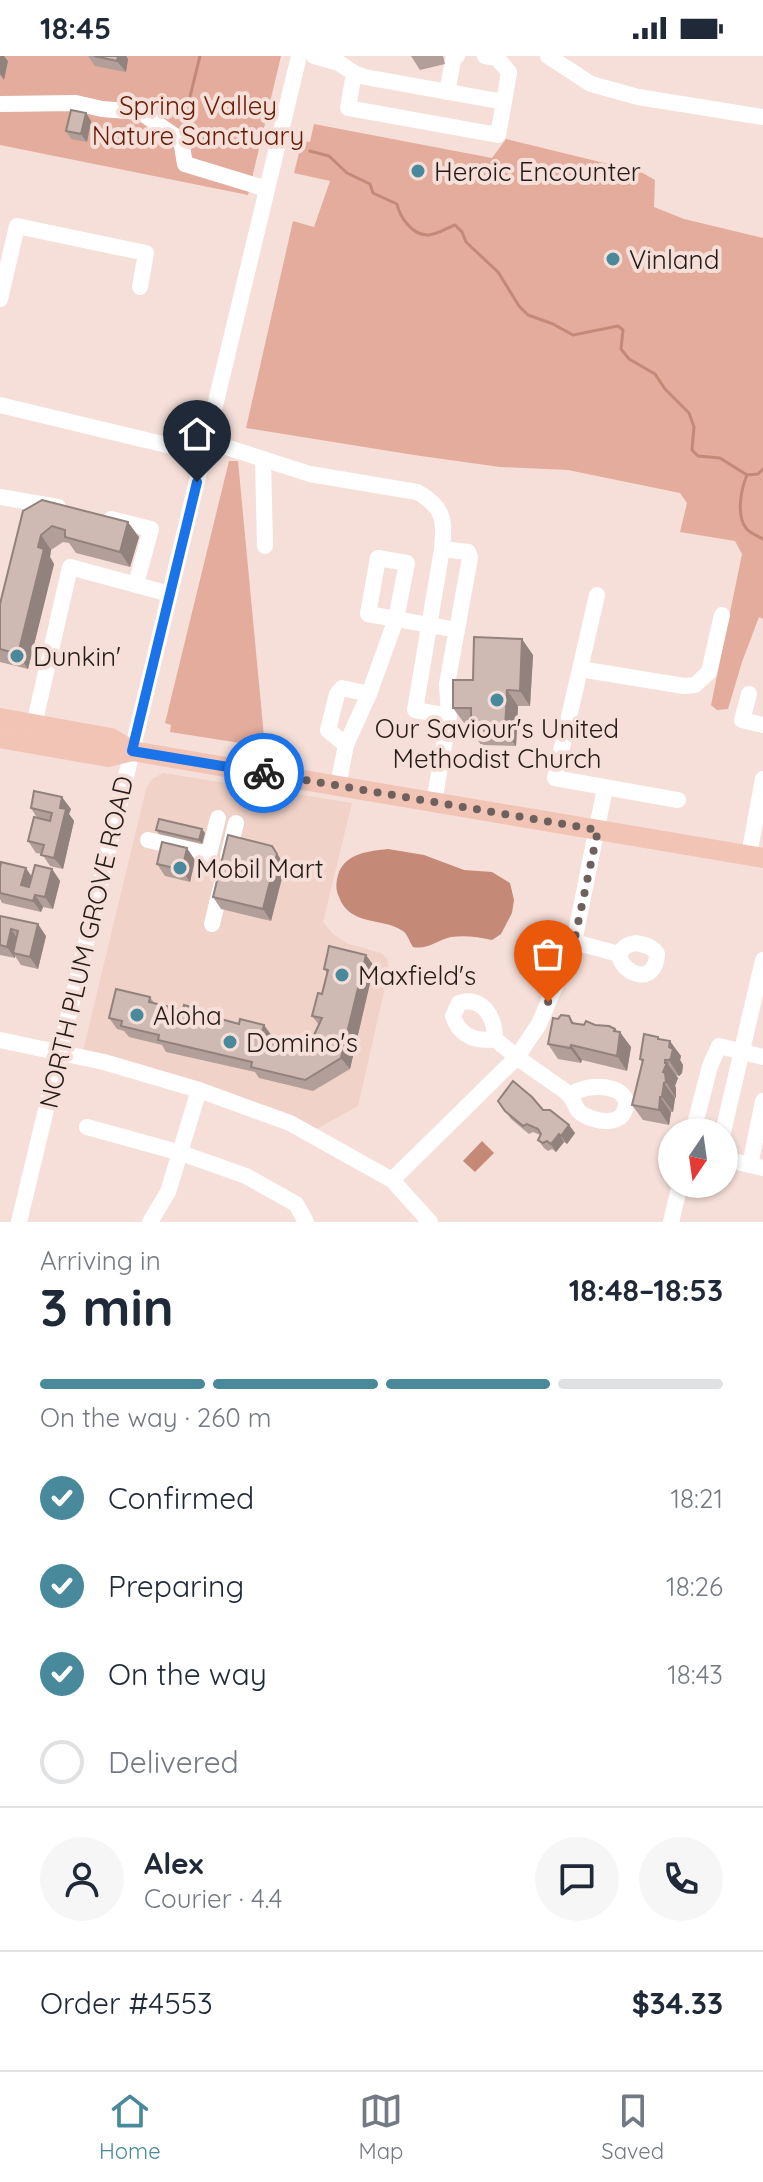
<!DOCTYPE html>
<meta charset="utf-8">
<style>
body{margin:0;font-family:Quicksand,sans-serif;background:#f6f6f7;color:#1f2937;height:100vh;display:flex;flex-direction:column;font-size:30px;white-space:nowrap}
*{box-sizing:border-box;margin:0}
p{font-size:26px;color:#747a83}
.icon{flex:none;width:44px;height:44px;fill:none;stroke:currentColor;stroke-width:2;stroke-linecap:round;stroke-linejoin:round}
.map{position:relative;height:1166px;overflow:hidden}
.details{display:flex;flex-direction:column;background:#fff;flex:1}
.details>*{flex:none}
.needle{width:52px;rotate:193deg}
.tools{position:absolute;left:658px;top:1062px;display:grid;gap:16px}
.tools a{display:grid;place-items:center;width:80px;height:80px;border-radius:50%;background:#fff;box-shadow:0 2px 6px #0004;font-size:40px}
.pin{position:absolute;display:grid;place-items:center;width:68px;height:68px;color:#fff;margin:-82px -34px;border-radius:50% 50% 50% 0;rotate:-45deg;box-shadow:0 0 8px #0007}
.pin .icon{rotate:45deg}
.courier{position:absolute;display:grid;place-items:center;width:80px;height:80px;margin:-40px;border:6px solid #1a73e8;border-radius:50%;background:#fff;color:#222;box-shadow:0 2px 10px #0007}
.summary em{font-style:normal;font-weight:700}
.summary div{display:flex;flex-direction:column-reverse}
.summary{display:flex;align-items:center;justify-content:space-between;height:136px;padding:0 40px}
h1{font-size:52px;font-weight:700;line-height:60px}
.bar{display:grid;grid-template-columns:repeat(4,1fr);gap:12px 8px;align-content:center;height:96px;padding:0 40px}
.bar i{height:10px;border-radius:6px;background:#e0e1e3}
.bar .on{background:#488a9b}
.bar p{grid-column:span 4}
.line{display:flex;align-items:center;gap:20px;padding:0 40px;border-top:2px solid #e0e1e3}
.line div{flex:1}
.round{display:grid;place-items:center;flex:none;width:84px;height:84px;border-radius:42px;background:#f6f6f7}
ol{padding:0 40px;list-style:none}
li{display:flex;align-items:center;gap:24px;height:88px}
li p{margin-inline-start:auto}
li .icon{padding:8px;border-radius:50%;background:#488a9b;color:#fff;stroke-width:4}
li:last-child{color:#747a83}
li i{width:44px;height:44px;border:4px solid #e0e1e3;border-radius:50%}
.status{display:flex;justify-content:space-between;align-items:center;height:56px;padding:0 40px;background:#fff;direction:ltr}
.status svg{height:22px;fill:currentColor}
.menu{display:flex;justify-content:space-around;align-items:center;height:112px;border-top:2px solid #e0e1e3;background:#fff;font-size:22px;color:#747a83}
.menu a{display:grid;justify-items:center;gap:4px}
.menu .on{color:#488a9b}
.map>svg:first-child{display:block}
.built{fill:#f0d2c8}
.green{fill:#e3ac9c}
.water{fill:#c48977}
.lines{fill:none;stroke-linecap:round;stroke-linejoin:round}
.stream{stroke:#c48977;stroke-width:3}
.minor{stroke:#fff;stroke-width:16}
.major{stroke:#f1c4b6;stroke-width:20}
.wall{fill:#b29f9a}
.shaded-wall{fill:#91827d}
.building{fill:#cfb9b3;stroke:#91827d;stroke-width:2}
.done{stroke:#6e605c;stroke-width:8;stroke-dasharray:0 14.4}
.route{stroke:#1a73e8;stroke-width:10}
.poi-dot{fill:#488a9b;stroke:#f6dfd9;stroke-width:3}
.labels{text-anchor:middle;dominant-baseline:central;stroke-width:8;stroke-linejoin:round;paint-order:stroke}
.park-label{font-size:26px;fill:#651d05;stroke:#f6dfd9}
.poi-label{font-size:26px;fill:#241c19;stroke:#f6dfd9;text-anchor:start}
.street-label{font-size:26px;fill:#241c19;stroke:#f6dfd9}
</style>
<div class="status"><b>18:45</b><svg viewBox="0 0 49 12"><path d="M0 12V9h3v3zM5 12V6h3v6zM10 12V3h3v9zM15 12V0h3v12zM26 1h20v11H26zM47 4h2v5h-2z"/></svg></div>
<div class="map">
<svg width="763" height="1166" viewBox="0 0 763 1166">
<rect width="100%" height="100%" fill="#f6dfd9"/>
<!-- built -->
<path class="built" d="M163 717 352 747 323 866 333 878 349 888 381 897 387 902 389 914 358 1050 311 1076 82 999 146 733 151 724Z"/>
<!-- green -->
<g class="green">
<path d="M0 0H281L248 139 0 89Z"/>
<path d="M314 68 492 102 506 83 641 116 655 124 654 151 684 163 763 182V563L759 561 742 606 728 653 717 654 711 649 742 498 735 485 680 476 687 447 680 437 568 414 500 411 414 399 246 372 293 165 314 171 330 125 294 117 302 85 310 86Z"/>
<path d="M229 405H238L265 691 170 676 171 669 165 667Z"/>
</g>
<!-- water -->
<g class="water">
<path d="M388 793 424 799 464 814 492 816 510 827 514 844 512 857 501 878 492 884C478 881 465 879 451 881 437 884 428 894 413 891 409 885 408 879 403 875 383 861 350 871 339 841 335 833 336 825 339 816 347 797 369 795 388 793Z"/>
<path d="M482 1085 494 1097 475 1116 463 1105Z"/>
</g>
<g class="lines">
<!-- stream -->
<g class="stream">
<path d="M188 49 200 0"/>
<path d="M187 61 203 83 207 85 221 77 256 81"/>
<path d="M310 95 329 100 347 117 370 128 373 137 397 148C400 162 413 180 429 179 438 178 447 172 455 169L462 176 466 186 498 216 519 250 528 259 553 268 573 279 618 270 623 274 621 293 629 303 655 318 665 333 689 357 694 371 692 394 698 400 720 402 747 419 758 418 763 413"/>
<path d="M747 419C741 433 736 459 746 472 749 477 758 480 763 483"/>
</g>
<!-- minor -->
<g class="minor">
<path d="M314 0 339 7 354 17 365 21 504 46 498 79 348 52 354 17"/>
<path d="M485 0 497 2 509 16 504 46"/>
<path d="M548 0 591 28 638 41 763 61"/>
<path d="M447 36 454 0H457"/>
<path d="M0 48 76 47 102 53 140 56 181 84 185 108 267 133"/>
<path d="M0 243 17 170 146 197 140 231"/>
<path d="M0 349 204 398"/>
<path d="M207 385 310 418 417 436C444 451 445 463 442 493L415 654 449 660 434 746"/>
<path d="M263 403 265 490"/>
<path d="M0 441 58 451"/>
<path d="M111 463 151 473 136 528"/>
<path d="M442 493 468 496 470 502 447 628 449 660"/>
<path d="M378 502 407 507 396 563 368 558Z"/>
<path d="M597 539 555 722 678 744"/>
<path d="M580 613 684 630 695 629 709 616 722 559"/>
<path d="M749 638 742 664 763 669"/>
<path d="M34 669 70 511 170 538"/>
<path d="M346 689 328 674 337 638 342 632 369 638"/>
<path d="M338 730 346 689 369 638 396 563 457 574"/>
<path d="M148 784 209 798 218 762"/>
<path d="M749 799 763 723"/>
<path d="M228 800 236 767"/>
<path d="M212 868 222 827"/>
<path d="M574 886 619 898"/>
<path d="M636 887C645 889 652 890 657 898 656 930 622 920 619 898 624 891 627 888 636 887Z"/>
<path d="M495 983C476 986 459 980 453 960L459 947C483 939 495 962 495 983 511 997 527 1009 545 1021 552 1027 565 1033 570 1040 576 1047 575 1055 584 1059 595 1065 617 1070 624 1056 637 1029 587 1024 570 1040"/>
<path d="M0 984 104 1006 199 1034 290 1067 392 1124 430 1166"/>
<path d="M87 1071 181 1097 246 1120 296 1148 306 1166"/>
<path d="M693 1076 710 1010 719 990 763 1001"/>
<path d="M723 1076 763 904"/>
<path d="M724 1103 763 1112"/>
<path d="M750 1109 763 1045"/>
<path d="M392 1124 517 1001 539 968 574 886 605 732"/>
<path d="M19 1166 299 0"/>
<path d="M150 1166 168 1136 199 1034"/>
<path d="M671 1166 680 1128"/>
</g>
<!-- major -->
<g class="major">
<path d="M0 662 111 682 132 695 763 802"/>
<path d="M0 682 108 701 132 695"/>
</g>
</g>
<!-- wall -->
<g class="wall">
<path d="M88 0H126L128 3 126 16 95 10Z"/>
<path d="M411 0H443L445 8 420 14Z"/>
<path d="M86 57 91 65 87 86 71 83 66 75Z"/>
<path d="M23 455 139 481 130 511 76 497 69 487 63 486 51 494 50 501 54 508 28 613 0 606V548Z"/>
<path d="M533 599 530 650H518L516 690 481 689 471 673V667H464L453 652 473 624Z"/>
<path d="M31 752 71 753 69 758 74 765 63 813 50 810 42 798 36 797 28 785 37 762Z"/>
<path d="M156 774 205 777 202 788 159 778Z"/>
<path d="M272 790 285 810 271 865 221 853 213 841Z"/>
<path d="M195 804 190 826 165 820 157 808Z"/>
<path d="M0 812 32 821 52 813 60 825 53 853 43 851 41 856 2 847 0 843Z"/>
<path d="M0 860 46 880 38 913 21 909 15 900V902L0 899Z"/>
<path d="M374 910 350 1013 313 1035 259 1022 255 1016 166 996 162 989 129 981 124 975 117 973 109 962 150 941 155 948 222 964 272 980 271 987 287 991 306 985 314 979 319 969 312 960 322 938 327 917 324 913Z"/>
<path d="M569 960 574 967 595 969 615 973 631 991 627 1015 582 1004 581 1007 558 1003 548 988 558 963Z"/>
<path d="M658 981 681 1000 680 1004 683 1009 682 1017 679 1020 676 1019 678 1022 675 1030 676 1032V1042H675L673 1056H671L669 1069 643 1064 632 1049 642 1006 640 1003Z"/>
<path d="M498 1045 543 1054 569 1069 575 1077 567 1088 564 1086 556 1096 552 1093 548 1095 544 1092 538 1084 540 1079 533 1076 529 1078 511 1063Z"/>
</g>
<!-- shaded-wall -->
<g class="shaded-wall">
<path d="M0 0H4L8 5 4 24 0 18Z"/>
<path d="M118 0H126L128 3 126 16 117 5Z"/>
<path d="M86 57 91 65 87 86 81 78Z"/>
<path d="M128 466 139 481 130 511 120 496Z"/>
<path d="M41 479 51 494 50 501 54 508 28 613 18 598Z"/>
<path d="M522 583 533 599 530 650 520 635Z"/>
<path d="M507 634 518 650 516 690 505 675Z"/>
<path d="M62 741 71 753 69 758 74 765 63 813 54 802Z"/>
<path d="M202 773 205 777 202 788 199 784Z"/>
<path d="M272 790 285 810 271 865 263 853Z"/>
<path d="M187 792 195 804 190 826 182 814Z"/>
<path d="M26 812 34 824 30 841 21 829Z"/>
<path d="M52 813 60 825 53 853 45 841Z"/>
<path d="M35 839 43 851 41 856 33 845Z"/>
<path d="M38 868 46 880 38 913 30 901Z"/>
<path d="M11 873 19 885 13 897 15 900V902L7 891Z"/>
<path d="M366 899 374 910 350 1013 341 1002Z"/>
<path d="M264 969 272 980 269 992 261 980Z"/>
<path d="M615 973 620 980V976L631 991 627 1015 617 1000Z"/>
<path d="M670 985 681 1000 680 1004 683 1009 682 1017 679 1020 669 1004Z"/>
<path d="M571 989 582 1004 581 1007 570 992Z"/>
<path d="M665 1004 678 1022 675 1030 676 1032V1042L666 1026 663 1016Z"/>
<path d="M664 1027 675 1042 673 1056 662 1041Z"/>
<path d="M660 1041 671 1056 669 1069 659 1054Z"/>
<path d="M569 1069 575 1077 567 1088 561 1080Z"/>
<path d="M559 1078 564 1086 556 1096 551 1088Z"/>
</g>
<!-- building -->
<g class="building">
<path d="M94 0H118L117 5Z"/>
<path d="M71 54 86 57 81 78 66 75Z"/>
<path d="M42 444 128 466 120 496 65 481V474L52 470 41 479 38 491 44 493 18 598 0 593V548L23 455Z"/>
<path d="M474 581 522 583 520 635 507 634 505 675 471 673V652H453V624H473Z"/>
<path d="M34 735 62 741 60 752 66 753 54 802 41 799 44 789 28 785 34 761 50 765 52 757 31 752Z"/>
<path d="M159 763 202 773 199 784 156 774Z"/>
<path d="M228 779 272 790 277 798 263 853 213 841Z"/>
<path d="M162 786 187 792 182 814 157 808Z"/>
<path d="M1 806 26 812 21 829 29 831 35 809 52 813 45 841 35 839 33 845 0 837V812Z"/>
<path d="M0 860 38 868 30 901 13 897 18 875 11 873 7 891 0 889Z"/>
<path d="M329 890 366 899 341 1002 305 1024 251 1011 252 1006 158 984 159 979 121 970 122 965 109 962 116 933 150 941 149 946 183 954 184 949 218 958 217 962 239 968 240 963 264 969 261 980 268 986 287 991 306 985 314 979 322 962 312 960 318 937 322 938 328 914 324 913Z"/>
<path d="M561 959 569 960 572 967 584 969 586 965 595 969 609 970 615 973 614 975 620 976 617 1000 571 989 570 992 548 988 553 962 558 963Z"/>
<path d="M644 978 658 981V983L670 985 669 991 673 993 671 1002 669 1004H665V1007H667L663 1016 665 1017 666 1026 664 1027 662 1041H660L659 1054 632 1049 643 1004 640 1003Z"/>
<path d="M513 1025 532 1041 543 1054H550L569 1069 561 1080 559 1078 551 1088 547 1085 543 1087 538 1084 541 1078 538 1073 527 1068 523 1070 505 1055 498 1045Z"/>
</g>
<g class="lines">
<!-- done -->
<path class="done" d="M264 717 598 774 574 886 548 946"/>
<!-- route -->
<path class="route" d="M197 426 132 695 264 717"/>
</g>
<!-- markers -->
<g class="poi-dot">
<circle cx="418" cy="115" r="8"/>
<circle cx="613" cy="203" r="8"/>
<circle cx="17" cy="600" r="8"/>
<circle cx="497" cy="644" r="8"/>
<circle cx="180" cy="812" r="8"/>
<circle cx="342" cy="919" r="8"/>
<circle cx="137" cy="959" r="8"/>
<circle cx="230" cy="986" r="8"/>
</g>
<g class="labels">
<!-- park labels -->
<g class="park-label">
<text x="198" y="49">Spring Valley<tspan x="198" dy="30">Nature Sanctuary</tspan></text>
</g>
<!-- poi labels -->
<g class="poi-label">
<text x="434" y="115">Heroic Encounter</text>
<text x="629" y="203">Vinland</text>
<text x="33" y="600">Dunkin'</text>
<text x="497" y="672" text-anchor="middle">Our Saviour's United<tspan x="497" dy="30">Methodist Church</tspan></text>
<text x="196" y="812">Mobil Mart</text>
<text x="358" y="919">Maxfield's</text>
<text x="153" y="959">Aloha</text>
<text x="246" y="986">Domino's</text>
</g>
<!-- street labels -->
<g class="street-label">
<text transform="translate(86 886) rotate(-77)">NORTH PLUM GROVE ROAD</text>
</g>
</g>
</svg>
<div class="tools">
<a><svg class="needle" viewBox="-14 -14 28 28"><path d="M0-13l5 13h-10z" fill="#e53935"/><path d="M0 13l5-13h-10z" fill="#747a83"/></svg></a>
</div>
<div class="pin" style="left:548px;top:946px;background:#ea580c"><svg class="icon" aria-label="bag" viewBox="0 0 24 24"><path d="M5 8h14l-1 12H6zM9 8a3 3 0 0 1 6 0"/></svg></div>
<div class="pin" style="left:197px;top:426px;background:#1f2937"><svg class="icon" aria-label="home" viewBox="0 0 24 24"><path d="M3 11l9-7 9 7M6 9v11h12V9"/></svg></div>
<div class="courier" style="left:264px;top:717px"><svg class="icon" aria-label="bike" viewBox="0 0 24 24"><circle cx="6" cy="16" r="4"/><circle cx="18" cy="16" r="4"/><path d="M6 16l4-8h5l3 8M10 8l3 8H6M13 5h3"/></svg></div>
</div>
<section class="details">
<div class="summary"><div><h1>3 min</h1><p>Arriving in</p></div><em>18:48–18:53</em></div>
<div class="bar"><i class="on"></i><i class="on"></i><i class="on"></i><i></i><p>On the way · 260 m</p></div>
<ol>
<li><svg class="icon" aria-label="check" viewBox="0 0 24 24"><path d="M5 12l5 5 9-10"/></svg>Confirmed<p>18:21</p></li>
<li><svg class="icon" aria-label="check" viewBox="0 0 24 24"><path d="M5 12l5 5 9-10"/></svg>Preparing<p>18:26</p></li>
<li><svg class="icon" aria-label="check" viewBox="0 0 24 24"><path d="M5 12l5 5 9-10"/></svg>On the way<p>18:43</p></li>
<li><i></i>Delivered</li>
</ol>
<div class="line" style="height:144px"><a class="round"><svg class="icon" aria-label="person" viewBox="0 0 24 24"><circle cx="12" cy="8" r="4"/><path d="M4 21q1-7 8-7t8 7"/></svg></a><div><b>Alex</b><p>Courier · 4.4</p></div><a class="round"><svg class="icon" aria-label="chat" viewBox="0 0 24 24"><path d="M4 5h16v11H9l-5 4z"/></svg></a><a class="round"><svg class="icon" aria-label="phone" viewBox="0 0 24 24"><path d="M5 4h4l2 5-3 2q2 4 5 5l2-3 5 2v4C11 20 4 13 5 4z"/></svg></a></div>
<div class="line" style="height:104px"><div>Order #4553</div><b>$34.33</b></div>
</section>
<nav class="menu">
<a class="on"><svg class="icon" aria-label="home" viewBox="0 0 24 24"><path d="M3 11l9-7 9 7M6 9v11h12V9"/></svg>Home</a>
<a><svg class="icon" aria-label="map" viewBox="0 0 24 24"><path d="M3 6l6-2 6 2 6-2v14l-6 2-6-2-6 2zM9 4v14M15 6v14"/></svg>Map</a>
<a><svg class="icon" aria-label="saved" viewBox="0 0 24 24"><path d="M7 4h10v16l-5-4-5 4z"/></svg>Saved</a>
</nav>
